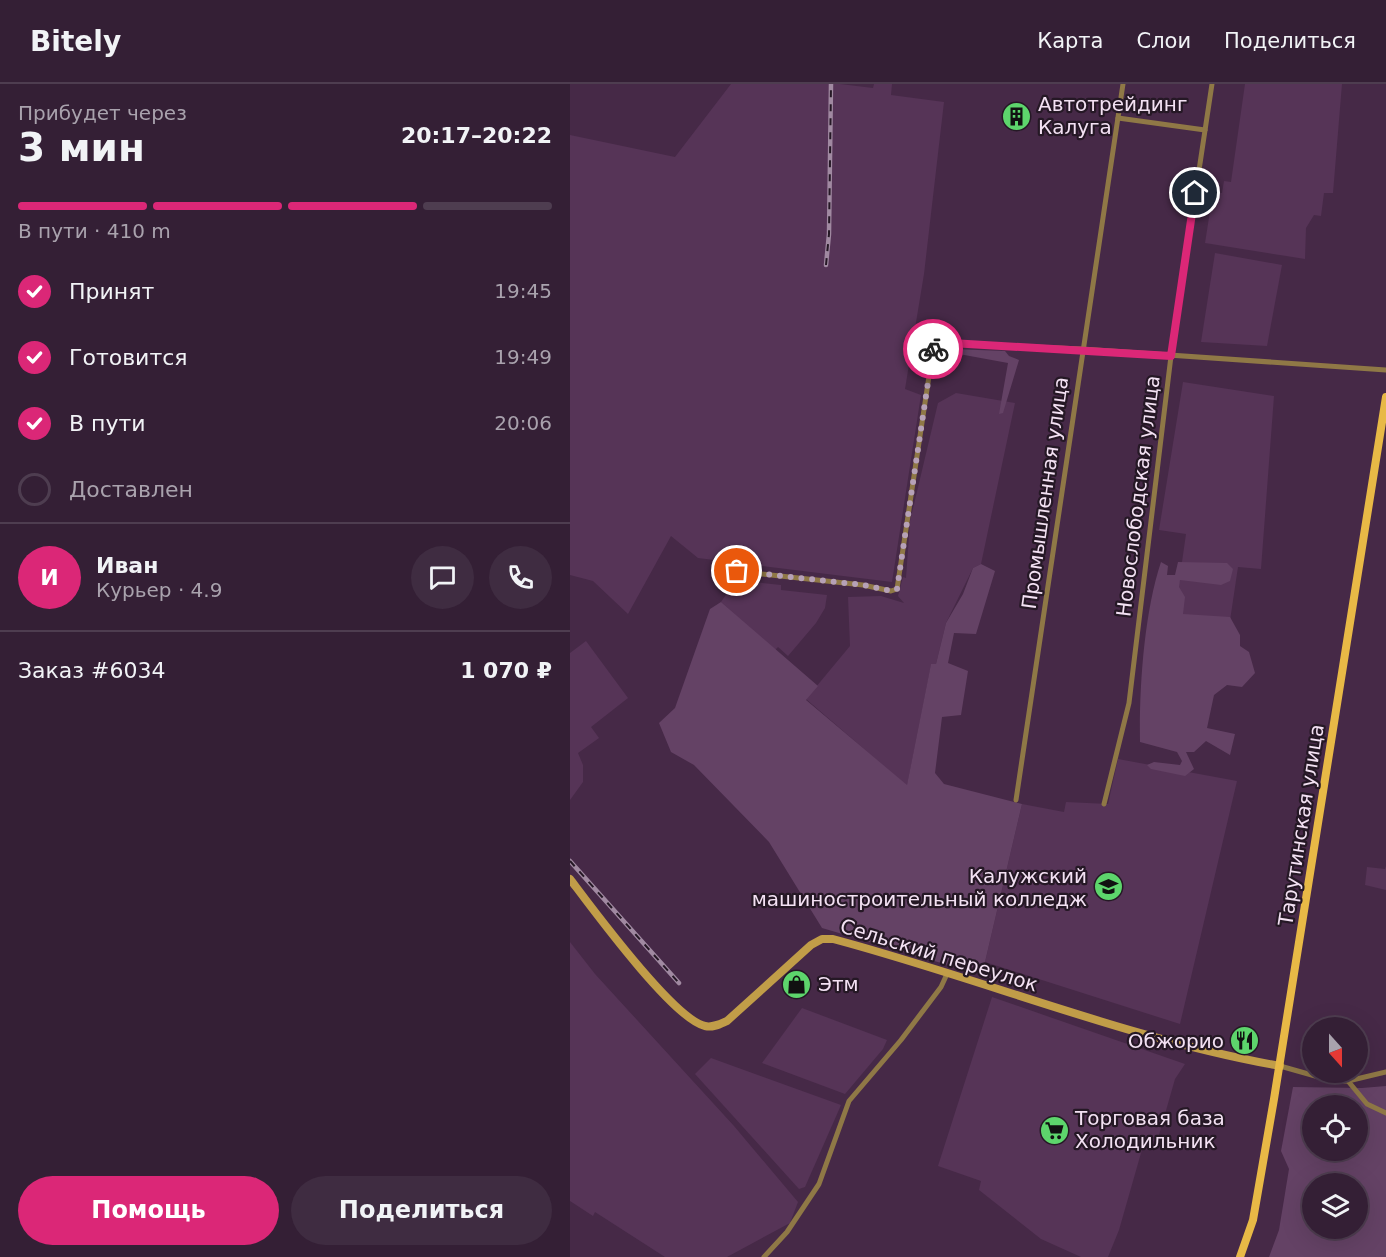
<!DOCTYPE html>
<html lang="ru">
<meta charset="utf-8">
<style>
body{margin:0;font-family:"DejaVu Sans",sans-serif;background:#3f2c41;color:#f1f3f6;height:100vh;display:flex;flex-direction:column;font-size:22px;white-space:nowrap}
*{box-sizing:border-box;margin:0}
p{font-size:20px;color:#a9a2ad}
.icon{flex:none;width:33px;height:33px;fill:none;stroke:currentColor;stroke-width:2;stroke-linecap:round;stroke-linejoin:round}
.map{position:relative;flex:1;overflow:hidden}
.details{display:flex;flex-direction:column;background:#341f35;width:570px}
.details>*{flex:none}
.needle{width:39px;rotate:159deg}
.controls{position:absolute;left:732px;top:933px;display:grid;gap:12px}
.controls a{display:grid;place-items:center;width:66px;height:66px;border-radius:50%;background:#341f35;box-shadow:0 6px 24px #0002,0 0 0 2px #4e3d50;font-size:30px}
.pin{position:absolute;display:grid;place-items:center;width:51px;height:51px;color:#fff;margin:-26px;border:3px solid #fff;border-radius:50%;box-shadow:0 2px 6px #0007}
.courier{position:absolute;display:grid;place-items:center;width:60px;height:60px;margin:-30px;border:4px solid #db2777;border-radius:50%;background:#fff;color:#222;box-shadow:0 2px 8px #0007}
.headline em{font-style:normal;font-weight:700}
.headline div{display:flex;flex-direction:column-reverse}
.headline{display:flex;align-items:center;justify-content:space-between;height:102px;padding:0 18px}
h1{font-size:39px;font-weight:700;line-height:45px}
.bar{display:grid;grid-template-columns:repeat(4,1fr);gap:9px 6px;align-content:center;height:72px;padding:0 18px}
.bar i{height:8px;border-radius:4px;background:#4e3d50}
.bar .on{background:#db2777}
.bar p{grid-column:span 4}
.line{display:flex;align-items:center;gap:15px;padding:0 18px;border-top:2px solid #4e3d50}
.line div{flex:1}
.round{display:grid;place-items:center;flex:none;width:63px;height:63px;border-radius:32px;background:#3f2c41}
ol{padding:0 18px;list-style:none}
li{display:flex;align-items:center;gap:18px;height:66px}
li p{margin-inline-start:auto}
li .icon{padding:6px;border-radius:50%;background:#db2777;color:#fff;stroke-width:4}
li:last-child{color:#a9a2ad}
li i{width:33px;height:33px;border:3px solid #4e3d50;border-radius:50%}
.cta{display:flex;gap:12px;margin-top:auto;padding:12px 18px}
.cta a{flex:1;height:69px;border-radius:36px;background:#db2777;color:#fff;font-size:24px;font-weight:700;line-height:69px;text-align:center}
.cta a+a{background:#3f2c41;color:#f1f3f6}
header{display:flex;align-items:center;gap:36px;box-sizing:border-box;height:84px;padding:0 30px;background:#341f35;border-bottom:2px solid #4e3d50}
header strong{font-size:28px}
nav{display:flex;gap:33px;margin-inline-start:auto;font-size:21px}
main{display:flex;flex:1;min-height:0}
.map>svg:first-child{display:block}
.built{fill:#563457}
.green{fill:#644265;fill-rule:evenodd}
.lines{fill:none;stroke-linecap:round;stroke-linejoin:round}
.street{stroke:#8f7846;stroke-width:5}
.secondary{stroke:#c19d48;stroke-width:8}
.primary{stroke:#e8b946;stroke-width:8}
.rail-casing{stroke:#a089a1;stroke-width:4.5}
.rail{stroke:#251825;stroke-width:2;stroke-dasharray:7;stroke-linecap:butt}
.done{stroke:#b6a1b7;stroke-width:6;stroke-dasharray:0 10.8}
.route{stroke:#db2777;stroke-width:8}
.labels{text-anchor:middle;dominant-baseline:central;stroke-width:4.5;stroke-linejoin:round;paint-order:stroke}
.poi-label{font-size:20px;fill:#f3e1f3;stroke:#251825;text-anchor:start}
.street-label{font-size:20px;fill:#f3e1f3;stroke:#251825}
</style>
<header>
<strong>Bitely</strong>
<nav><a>Карта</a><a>Слои</a><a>Поделиться</a></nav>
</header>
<main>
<section class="details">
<div class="headline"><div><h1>3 мин</h1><p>Прибудет через</p></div><em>20:17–20:22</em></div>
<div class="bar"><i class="on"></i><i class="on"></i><i class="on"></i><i></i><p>В пути · 410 m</p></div>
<ol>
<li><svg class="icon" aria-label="check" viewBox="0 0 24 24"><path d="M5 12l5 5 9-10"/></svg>Принят<p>19:45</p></li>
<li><svg class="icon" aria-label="check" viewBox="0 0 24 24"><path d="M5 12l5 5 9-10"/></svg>Готовится<p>19:49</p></li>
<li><svg class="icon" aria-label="check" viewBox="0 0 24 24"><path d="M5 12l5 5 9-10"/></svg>В пути<p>20:06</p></li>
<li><i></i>Доставлен</li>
</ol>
<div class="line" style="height:108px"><b class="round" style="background:#db2777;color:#fff">И</b><div><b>Иван</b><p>Курьер · 4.9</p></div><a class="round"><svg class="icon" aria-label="chat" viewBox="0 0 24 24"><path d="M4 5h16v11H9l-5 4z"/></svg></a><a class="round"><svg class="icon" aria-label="phone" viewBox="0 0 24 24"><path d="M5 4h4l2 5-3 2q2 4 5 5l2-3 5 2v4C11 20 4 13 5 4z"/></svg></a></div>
<div class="line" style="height:78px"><div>Заказ #6034</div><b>1 070 ₽</b></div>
<div class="cta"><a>Помощь</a><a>Поделиться</a></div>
</section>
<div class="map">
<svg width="816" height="1173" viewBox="0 0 816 1173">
<rect width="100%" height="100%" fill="#462947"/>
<!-- built -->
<g class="built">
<path d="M161 0H270L303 4 304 0H322L321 11 374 18 354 190 335 305 351 311 322 498 128 474 101 452 58 530 23 497 0 491V51L105 73Z"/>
<path d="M675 0H772L763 109H754L751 132 744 131 736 144 735 175 635 159 643 108 652 109 654 97 661 98Z"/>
<path d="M645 169 712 181 697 262 631 258Z"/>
<path d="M613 298 704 312 691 485 668 483 658 550 603 541 616 450 589 446Z"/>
<path d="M386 309 445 319 411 480 403 484 376 539 366 580 361 581 337 702 236 615 280 562 278 513 311 512 334 519 328 512 333 493 336 494 340 437 368 319Z"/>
<path d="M166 496 211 501V506L257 511 255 524 246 539 218 572 208 563 205 566 151 518Z"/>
<path d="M16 557 58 614 21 643 29 654 8 669 13 681V698L0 716V569Z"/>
<path d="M548 675 667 697 610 940 415 878 452 720 494 728 496 718 538 720Z"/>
<path d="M816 782V806L795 801 797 783 815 785Z"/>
<path d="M0 858 25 890 164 1042 228 1118 220 1139 157 1173H95L25 1128 23 1132 0 1117Z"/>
<path d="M422 913 615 980 605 995 587 1058 575 1055 549 1146 538 1173H511L471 1155 409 1106 411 1097 368 1082Z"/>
<path d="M232 924 317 956 313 965 275 1010 192 979Z"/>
<path d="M141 974 271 1021 235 1103 229 1105 125 990Z"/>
</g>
<!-- green -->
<g class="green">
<path d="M382 265 435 267 439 272 449 276 433 329 429 330 438 279 378 268Z"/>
<path d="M591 478 598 482 597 491H605L608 478 657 479 663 485 660 497 651 501 610 496 609 503 615 513 613 530 660 533 670 551V562L679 568 685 589 672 603 657 601 644 611 637 644 665 650 660 671 636 657 624 668H616L624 685 615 692 581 685 577 681 584 678 610 681 612 677 607 668 570 658C569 605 574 529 591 478Z"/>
<path d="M411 480 425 487 406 550 384 549 378 579 398 587 391 631 372 633 365 689 374 700 452 720 415 878 395 886 252 844 199 758 124 681 101 668 89 639 105 624 140 525 151 518 248 602 236 616 337 701 361 580H366L376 539 393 510 403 484Z"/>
<path d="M816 1002V1173H699L709 1146 719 1085 711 1067 723 1003 792 1004ZM742 1022H788V1066H742ZM742 1100H788V1144H742Z"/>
</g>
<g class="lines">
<!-- street -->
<g class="street">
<path d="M548 34 635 46"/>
<path d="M146 485 293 501 321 507 327 505 364 259 512 265 816 286"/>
<path d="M446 716 553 0"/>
<path d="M534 720 559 619 601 272 642 0"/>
<path d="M710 982 763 997H778L816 988"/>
<path d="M778 997 797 1020 816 1029"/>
<path d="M194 1173 217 1148 249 1100 279 1017 331 956 371 903 377 890"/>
</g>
<!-- secondary -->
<path class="secondary" d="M0 795C22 824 103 935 135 942 143 944 150 940 157 937L241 861 252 855H263C413 895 557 955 710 982"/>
<!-- primary -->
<path class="primary" d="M670 1173 683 1136 704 1015 816 313"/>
<defs>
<g id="rail">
<path d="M256 181 259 150 261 0"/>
<path d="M0 777 109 899"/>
</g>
</defs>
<!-- rail casing -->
<use href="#rail" class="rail-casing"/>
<!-- rail -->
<use href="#rail" class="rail"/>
</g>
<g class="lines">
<!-- done -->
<path class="done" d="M167 487 293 501 321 507 327 505 363 265"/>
<!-- route -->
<path class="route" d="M363 265 364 258 601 272 625 109"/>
</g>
<!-- icons -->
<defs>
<symbol id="building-disc" viewBox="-11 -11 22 22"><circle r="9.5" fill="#5dd56c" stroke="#251825"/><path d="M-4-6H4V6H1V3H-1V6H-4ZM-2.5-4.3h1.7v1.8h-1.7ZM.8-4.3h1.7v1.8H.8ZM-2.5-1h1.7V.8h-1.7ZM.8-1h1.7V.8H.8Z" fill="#111"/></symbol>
<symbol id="university-disc" viewBox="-11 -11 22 22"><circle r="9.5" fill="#5dd56c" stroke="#251825"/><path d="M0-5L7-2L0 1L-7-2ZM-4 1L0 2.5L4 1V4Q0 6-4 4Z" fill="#111"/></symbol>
<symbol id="shop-disc" viewBox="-11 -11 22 22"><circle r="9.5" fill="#5dd56c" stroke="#251825"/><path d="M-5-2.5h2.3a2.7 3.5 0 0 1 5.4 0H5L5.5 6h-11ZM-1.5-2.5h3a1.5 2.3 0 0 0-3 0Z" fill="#111"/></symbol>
<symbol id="restaurant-disc" viewBox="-11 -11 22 22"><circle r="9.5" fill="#5dd56c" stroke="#251825"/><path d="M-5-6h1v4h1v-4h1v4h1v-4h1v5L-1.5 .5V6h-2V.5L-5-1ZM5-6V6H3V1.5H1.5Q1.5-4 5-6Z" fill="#111"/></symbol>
<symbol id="supermarket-disc" viewBox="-11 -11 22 22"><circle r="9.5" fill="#5dd56c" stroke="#251825"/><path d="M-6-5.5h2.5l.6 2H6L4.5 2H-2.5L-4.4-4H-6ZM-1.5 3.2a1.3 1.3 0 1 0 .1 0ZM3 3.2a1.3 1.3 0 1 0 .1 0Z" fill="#111"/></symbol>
</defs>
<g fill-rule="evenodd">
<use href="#building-disc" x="430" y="16" width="33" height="33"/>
<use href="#university-disc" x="522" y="786" width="33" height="33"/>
<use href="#shop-disc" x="210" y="884" width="33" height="33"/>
<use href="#restaurant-disc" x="658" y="940" width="33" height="33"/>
<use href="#supermarket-disc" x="468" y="1030" width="33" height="33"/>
</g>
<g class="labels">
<!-- poi labels -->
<g class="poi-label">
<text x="468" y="20">Автотрейдинг<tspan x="468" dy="23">Калуга</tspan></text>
<text x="517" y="792" text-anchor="end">Калужский<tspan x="517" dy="23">машиностроительный колледж</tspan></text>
<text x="248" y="900">Этм</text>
<text x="654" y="957" text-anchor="end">Обжорио</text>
<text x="505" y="1034">Торговая база<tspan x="505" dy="23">Холодильник</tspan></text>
</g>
<!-- street labels -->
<g class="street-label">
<text transform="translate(475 409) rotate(-82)">Промышленная улица</text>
<text transform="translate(568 412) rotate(-83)">Новослободская улица</text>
<text transform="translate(731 741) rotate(-81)">Тарутинская улица</text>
<text transform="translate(369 871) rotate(17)">Сельский переулок</text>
</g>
</g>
</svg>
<div class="controls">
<a><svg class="needle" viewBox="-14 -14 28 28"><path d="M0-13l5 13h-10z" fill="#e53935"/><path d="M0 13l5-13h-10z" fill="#a9a2ad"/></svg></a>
<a><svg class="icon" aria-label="locate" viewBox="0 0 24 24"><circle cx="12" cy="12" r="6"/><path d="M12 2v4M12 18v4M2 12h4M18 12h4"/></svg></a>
<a><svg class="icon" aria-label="layers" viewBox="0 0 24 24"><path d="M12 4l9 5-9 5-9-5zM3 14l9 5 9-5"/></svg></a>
</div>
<div class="pin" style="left:167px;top:487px;background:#ea580c"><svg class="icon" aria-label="bag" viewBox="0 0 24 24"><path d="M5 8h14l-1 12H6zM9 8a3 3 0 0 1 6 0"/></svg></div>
<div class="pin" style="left:625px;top:109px;background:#1f2937"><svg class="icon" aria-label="home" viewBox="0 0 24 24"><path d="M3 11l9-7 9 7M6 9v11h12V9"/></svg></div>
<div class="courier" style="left:363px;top:265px"><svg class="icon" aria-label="bike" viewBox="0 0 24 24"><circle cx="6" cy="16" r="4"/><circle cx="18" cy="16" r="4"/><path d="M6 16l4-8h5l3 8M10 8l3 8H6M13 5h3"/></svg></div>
</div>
</main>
